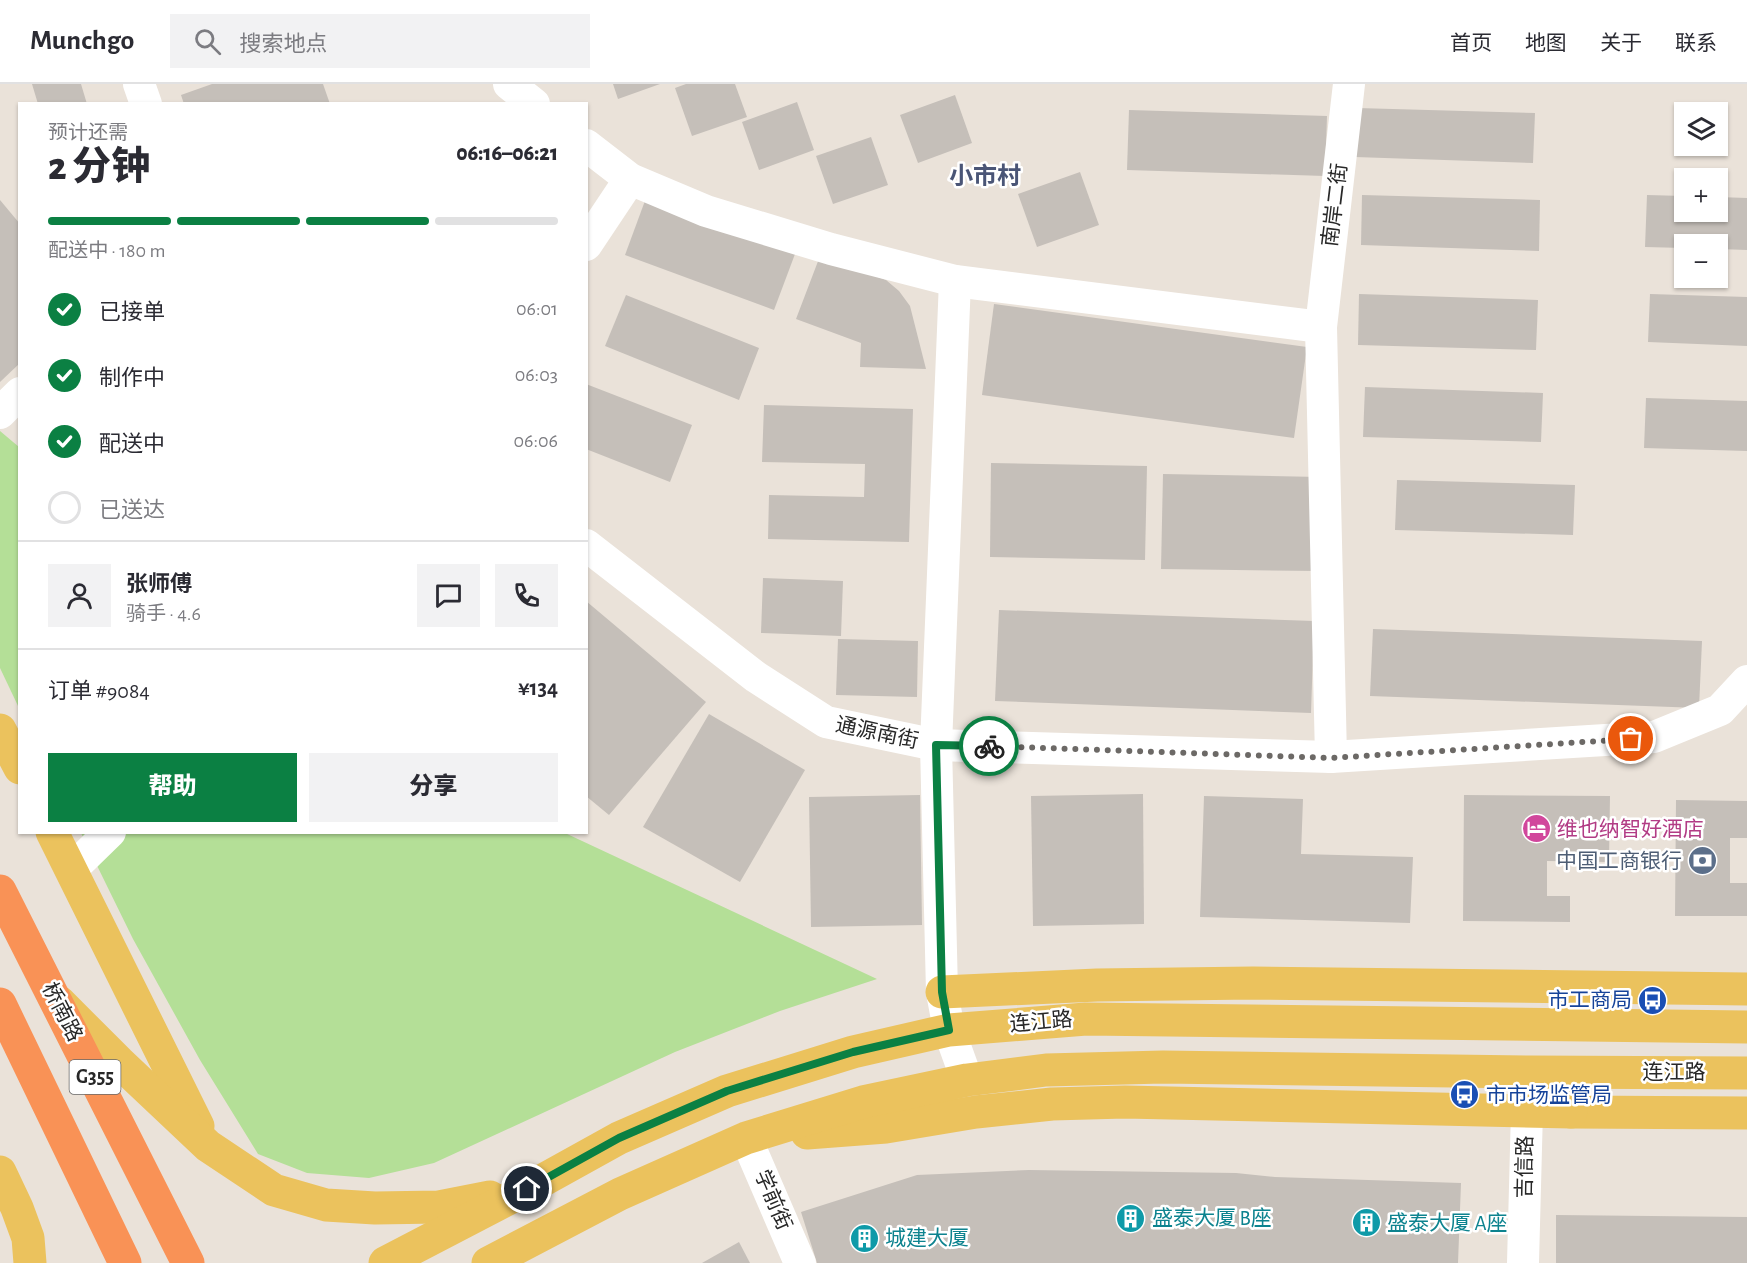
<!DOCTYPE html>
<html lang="zh">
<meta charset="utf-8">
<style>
body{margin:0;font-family:"Alegreya Sans","Noto Sans SC",sans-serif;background:#f2f2f3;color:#2b2b33;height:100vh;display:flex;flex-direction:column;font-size:22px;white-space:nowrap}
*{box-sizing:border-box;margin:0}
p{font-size:20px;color:#7c7c81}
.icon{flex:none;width:33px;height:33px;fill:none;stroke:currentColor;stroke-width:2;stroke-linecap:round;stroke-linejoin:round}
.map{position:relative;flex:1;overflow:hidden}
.panel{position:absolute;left:18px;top:18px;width:570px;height:732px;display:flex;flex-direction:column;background:#fff;border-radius:0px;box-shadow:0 2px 4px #0004}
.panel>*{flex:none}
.controls{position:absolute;left:1674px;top:18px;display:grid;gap:12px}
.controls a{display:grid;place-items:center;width:54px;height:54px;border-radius:0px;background:#fff;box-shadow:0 2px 4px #0004;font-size:30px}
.pin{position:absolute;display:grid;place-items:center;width:51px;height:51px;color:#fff;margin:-26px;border:3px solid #fff;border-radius:50%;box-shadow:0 2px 6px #0007}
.courier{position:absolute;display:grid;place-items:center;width:60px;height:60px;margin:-30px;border:4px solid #0b8043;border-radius:50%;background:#fff;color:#222;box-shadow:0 2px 8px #0007}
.summary em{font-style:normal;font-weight:800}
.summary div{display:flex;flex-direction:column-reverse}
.summary{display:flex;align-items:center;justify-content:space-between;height:102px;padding:0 30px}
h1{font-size:39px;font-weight:800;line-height:45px}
.bar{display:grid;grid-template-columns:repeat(4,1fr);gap:9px 6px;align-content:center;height:72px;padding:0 30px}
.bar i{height:8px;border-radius:4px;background:#e1e1e2}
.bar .current{background:#0b8043}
.bar p{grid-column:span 4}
.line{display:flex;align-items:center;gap:15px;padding:0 30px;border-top:2px solid #e1e1e2}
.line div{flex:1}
.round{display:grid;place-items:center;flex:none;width:63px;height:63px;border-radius:0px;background:#f2f2f3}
ol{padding:0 30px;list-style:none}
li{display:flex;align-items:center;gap:18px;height:66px}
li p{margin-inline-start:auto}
li .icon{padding:6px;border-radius:50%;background:#0b8043;color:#fff;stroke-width:4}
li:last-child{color:#7c7c81}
li i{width:33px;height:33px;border:3px solid #e1e1e2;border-radius:50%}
.primary-button{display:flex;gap:12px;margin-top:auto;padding:12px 30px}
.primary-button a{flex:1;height:69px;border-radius:0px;background:#0b8043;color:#fff;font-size:24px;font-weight:800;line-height:69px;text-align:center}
.primary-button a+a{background:#f2f2f3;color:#2b2b33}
header{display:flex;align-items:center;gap:36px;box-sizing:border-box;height:84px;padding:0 30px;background:#fff;border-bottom:2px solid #e1e1e2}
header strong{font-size:28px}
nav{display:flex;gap:33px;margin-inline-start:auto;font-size:21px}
.search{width:420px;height:54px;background:#f2f2f3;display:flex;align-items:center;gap:15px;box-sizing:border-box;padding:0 21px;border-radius:0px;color:#7c7c81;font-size:22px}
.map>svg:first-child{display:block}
.green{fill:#b4df97}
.building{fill:#c5bfb9}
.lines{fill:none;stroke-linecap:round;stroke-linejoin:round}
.minor{stroke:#fff;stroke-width:32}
.major{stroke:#ebc25d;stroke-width:33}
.highway{stroke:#f99256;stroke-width:33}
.done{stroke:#6c6966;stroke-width:6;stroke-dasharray:0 10.8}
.route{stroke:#0b8043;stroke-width:8}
.labels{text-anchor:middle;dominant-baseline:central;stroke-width:5;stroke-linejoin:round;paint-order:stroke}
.shield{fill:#fff;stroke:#686868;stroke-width:1.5}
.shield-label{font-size:20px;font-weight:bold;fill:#282828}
.street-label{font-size:21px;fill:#282828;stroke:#fff}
.hotel-label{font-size:21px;fill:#b23c85;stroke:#fff;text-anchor:start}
.service-label{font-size:21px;fill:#4e5e75;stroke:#fff;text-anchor:end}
.transit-label{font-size:21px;fill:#164399;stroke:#fff;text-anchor:end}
.culture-label{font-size:21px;fill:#0d838f;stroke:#fff;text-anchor:start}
.quarter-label{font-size:24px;font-weight:bold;fill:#4a5576;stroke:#fff}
</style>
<header>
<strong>Munchgo</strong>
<div class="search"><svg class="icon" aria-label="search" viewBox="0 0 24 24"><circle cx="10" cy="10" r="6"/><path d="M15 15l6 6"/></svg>搜索地点</div>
<nav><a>首页</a><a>地图</a><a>关于</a><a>联系</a></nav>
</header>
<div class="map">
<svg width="1747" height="1179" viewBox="0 0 1747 1179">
<rect width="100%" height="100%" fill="#eae2d9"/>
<!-- green -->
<g class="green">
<path d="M0 347 19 363V624L0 584Z"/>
<path d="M81 749H565L877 895 780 927 675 968 434 1079 369 1094 307 1089 258 1070 200 976 133 855Z"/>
</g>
<!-- building -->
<g class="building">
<path d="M32 0H81L87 20H38Z"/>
<path d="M212 0H323L330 20H184L181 11Z"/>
<path d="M613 0H660L618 15Z"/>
<path d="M686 0H735L747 33 692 52 675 4Z"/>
<path d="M955 11 972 59 918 79 900 31Z"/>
<path d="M797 18 814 66 759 86 742 38Z"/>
<path d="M1357 24 1535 29 1533 79 1355 73Z"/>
<path d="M1129 26 1327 32 1325 92 1127 86Z"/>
<path d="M871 53 888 101 833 120 816 72Z"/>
<path d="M1080 88 1099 141 1037 163 1018 110Z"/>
<path d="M1362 111 1540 116 1539 167 1361 161Z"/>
<path d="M1647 111 1684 112V128H1718V113L1747 114V166L1718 165V160H1684V164L1645 163Z"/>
<path d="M646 114 795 170 774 226 625 171Z"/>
<path d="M0 116 20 140V279L0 298Z"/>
<path d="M820 172 886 196 899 207 910 222 926 285 860 283 861 259 796 235Z"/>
<path d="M1359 210 1538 216 1536 266 1358 261Z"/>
<path d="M1650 210 1747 213V262L1648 258Z"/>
<path d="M626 211 759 264 739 316 605 262Z"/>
<path d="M994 220 1307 263 1294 354 982 311Z"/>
<path d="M586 300 692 341 670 398 586 365Z"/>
<path d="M1365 303 1543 309 1541 358 1363 353Z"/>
<path d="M1646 314 1747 317V367L1644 364Z"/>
<path d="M764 321 913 325 909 458 768 455 769 411 864 413 865 380 762 378Z"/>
<path d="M991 379 1147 382 1145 476 990 473Z"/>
<path d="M1163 390 1320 393 1318 487 1161 485Z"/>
<path d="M1397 396 1575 401 1573 451 1395 446Z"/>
<path d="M763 494 843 497 841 552 761 549Z"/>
<path d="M586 517 706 618 609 731 586 712Z"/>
<path d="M999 526 1314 537 1311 629 995 617Z"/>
<path d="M1373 545 1702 557 1699 624 1370 612Z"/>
<path d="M838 555 918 557 917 613 836 611Z"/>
<path d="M709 630 805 686 740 798 643 743Z"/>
<path d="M1143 710 1144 840 1033 842 1031 712Z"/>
<path d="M920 711 922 841 811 843 809 713Z"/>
<path d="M1464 711 1610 712 1609 778 1547 777V812H1570V838L1463 837Z"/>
<path d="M1204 712 1303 715 1301 770 1413 773 1410 839 1200 833Z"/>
<path d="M1676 716 1747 717V754H1730V799H1747V832H1675Z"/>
<path d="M1029 1086 1236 1089 1275 1093 1461 1099 1458 1179H817L801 1128 917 1091Z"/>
<path d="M1556 1131 1747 1133V1179H1556Z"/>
<path d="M739 1158 750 1179H702Z"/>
</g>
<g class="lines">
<!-- minor -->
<g class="minor">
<path d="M139 0 146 20"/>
<path d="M509 0 534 20"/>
<path d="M586 61 630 95 706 127 831 165 955 197 1321 243"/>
<path d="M586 161 630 95"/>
<path d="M955 197 936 661 942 908 949 946 967 996"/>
<path d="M0 329 20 309"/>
<path d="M586 461 756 593 826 638 936 661 1331 673 1654 653 1720 626 1747 597"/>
<path d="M1331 673 1321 243 1349 0"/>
<path d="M71 786 110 748"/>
<path d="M746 1054 800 1179"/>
<path d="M1523 1179 1528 988"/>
</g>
<!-- major -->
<g class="major">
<path d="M0 646 20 684"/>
<path d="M52 748 198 1042"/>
<path d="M942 908 1097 901 1253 899 1747 905"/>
<path d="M59 918 119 978 208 1062 274 1106 326 1121 375 1124 439 1123 490 1113"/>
<path d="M1556 1014 1571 1028 1747 1029"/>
<path d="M807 1049 886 1043 976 1028 1052 1020 1125 1018 1571 1028"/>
<path d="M0 1088 17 1124 28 1154 30 1179"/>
<path d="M385 1179 527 1105 619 1054 727 1007 853 968 949 946 1086 935 1747 943"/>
<path d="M488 1179 620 1110 746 1054 863 1018 967 996 1046 986 1163 983 1528 988 1747 989"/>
</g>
<!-- highway -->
<g class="highway">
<path d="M0 807 188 1179"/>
<path d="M0 920 125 1179"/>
</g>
</g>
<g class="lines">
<!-- done -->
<path class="done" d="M989 662 1331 674 1631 655"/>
<!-- route -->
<path class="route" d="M527 1105 619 1054 727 1007 853 968 949 946 942 908 936 661 989 662"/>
</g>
<!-- icons -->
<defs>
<symbol id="hotel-disc" viewBox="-11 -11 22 22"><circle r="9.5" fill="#d1479c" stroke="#fff"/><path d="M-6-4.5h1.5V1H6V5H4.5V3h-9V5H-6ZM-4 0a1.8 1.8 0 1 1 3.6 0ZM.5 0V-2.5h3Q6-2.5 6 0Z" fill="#fff"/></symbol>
<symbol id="bank-disc" viewBox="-11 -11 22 22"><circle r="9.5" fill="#5c6f8a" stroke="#fff"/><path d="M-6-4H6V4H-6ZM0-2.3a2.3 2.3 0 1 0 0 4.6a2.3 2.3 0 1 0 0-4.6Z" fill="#fff"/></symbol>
<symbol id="bus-disc" viewBox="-11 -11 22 22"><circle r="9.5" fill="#1a4fb4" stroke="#fff"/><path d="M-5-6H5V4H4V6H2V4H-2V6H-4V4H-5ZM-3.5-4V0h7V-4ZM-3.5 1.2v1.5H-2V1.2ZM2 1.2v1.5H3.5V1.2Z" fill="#fff"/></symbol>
<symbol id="building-disc" viewBox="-11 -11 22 22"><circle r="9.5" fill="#0f9aa8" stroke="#fff"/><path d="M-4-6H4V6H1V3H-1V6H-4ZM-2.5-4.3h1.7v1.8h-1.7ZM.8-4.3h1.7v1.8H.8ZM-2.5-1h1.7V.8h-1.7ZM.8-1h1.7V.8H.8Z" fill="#fff"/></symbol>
</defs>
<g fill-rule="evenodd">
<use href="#hotel-disc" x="1520" y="728" width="33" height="33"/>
<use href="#bank-disc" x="1686" y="760" width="33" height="33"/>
<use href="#bus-disc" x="1636" y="900" width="33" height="33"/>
<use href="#bus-disc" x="1448" y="994" width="33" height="33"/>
<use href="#building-disc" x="1114" y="1118" width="33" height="33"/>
<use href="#building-disc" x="1350" y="1122" width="33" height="33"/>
<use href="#building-disc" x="848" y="1138" width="33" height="33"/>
</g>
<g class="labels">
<!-- shield labels -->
<rect class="shield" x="69.5" y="976" width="51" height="34" rx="4.5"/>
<g class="shield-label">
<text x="95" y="993">G355</text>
</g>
<!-- street labels -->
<g class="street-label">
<text transform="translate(1335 121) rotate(-83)">南岸二街</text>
<text transform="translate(877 649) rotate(12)">通源南街</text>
<text transform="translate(62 928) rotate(63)">桥南路</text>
<text transform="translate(1041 938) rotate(-5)">连江路</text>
<text x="1674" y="988">连江路</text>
<text transform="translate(1525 1083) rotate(-89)">吉信路</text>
<text transform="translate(773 1116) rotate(67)">学前街</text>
</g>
<!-- hotel labels -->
<g class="hotel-label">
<text x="1557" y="745">维也纳智好酒店</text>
</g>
<!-- service labels -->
<g class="service-label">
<text x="1682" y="777">中国工商银行</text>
</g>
<!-- transit labels -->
<g class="transit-label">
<text x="1632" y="916">市工商局</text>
<text x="1486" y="1011" text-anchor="start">市市场监管局</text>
</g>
<!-- culture labels -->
<g class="culture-label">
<text x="1152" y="1134">盛泰大厦 B座</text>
<text x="1387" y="1139">盛泰大厦 A座</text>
<text x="885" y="1154">城建大厦</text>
</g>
<!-- quarter labels -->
<g class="quarter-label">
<text x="985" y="93">小市村</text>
</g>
</g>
</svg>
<div class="controls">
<a><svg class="icon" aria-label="layers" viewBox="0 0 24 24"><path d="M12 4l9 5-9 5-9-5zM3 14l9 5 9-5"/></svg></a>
<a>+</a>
<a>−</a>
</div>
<div class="pin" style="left:1631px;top:655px;background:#ea580c"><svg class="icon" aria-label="bag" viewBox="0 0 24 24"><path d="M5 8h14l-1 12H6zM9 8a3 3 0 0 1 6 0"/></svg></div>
<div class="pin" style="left:527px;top:1105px;background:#1f2937"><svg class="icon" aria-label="home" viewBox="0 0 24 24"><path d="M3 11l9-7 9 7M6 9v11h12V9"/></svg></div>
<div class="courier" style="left:989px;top:662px"><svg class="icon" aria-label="bike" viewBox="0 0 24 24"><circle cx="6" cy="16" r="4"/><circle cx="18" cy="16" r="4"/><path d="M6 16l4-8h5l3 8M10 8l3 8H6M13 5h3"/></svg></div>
<section class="panel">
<div class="summary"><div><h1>2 分钟</h1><p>预计还需</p></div><em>06:16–06:21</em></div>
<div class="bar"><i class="current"></i><i class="current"></i><i class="current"></i><i></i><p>配送中 · 180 m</p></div>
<ol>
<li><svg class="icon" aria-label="check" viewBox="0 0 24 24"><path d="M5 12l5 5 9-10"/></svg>已接单<p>06:01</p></li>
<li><svg class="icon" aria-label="check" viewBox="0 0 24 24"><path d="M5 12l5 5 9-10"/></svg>制作中<p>06:03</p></li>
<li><svg class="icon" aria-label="check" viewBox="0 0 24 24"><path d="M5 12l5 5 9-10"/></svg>配送中<p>06:06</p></li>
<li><i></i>已送达</li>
</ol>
<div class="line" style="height:108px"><a class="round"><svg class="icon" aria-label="person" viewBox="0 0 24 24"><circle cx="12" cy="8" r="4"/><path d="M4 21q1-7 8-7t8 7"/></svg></a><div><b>张师傅</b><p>骑手 · 4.6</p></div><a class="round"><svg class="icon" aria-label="chat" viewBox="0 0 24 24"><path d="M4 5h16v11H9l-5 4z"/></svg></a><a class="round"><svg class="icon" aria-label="phone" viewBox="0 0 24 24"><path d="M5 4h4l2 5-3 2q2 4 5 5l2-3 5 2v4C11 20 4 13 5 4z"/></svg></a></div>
<div class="line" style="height:78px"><div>订单 #9084</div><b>¥134</b></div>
<div class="primary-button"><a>帮助</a><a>分享</a></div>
</section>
</div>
